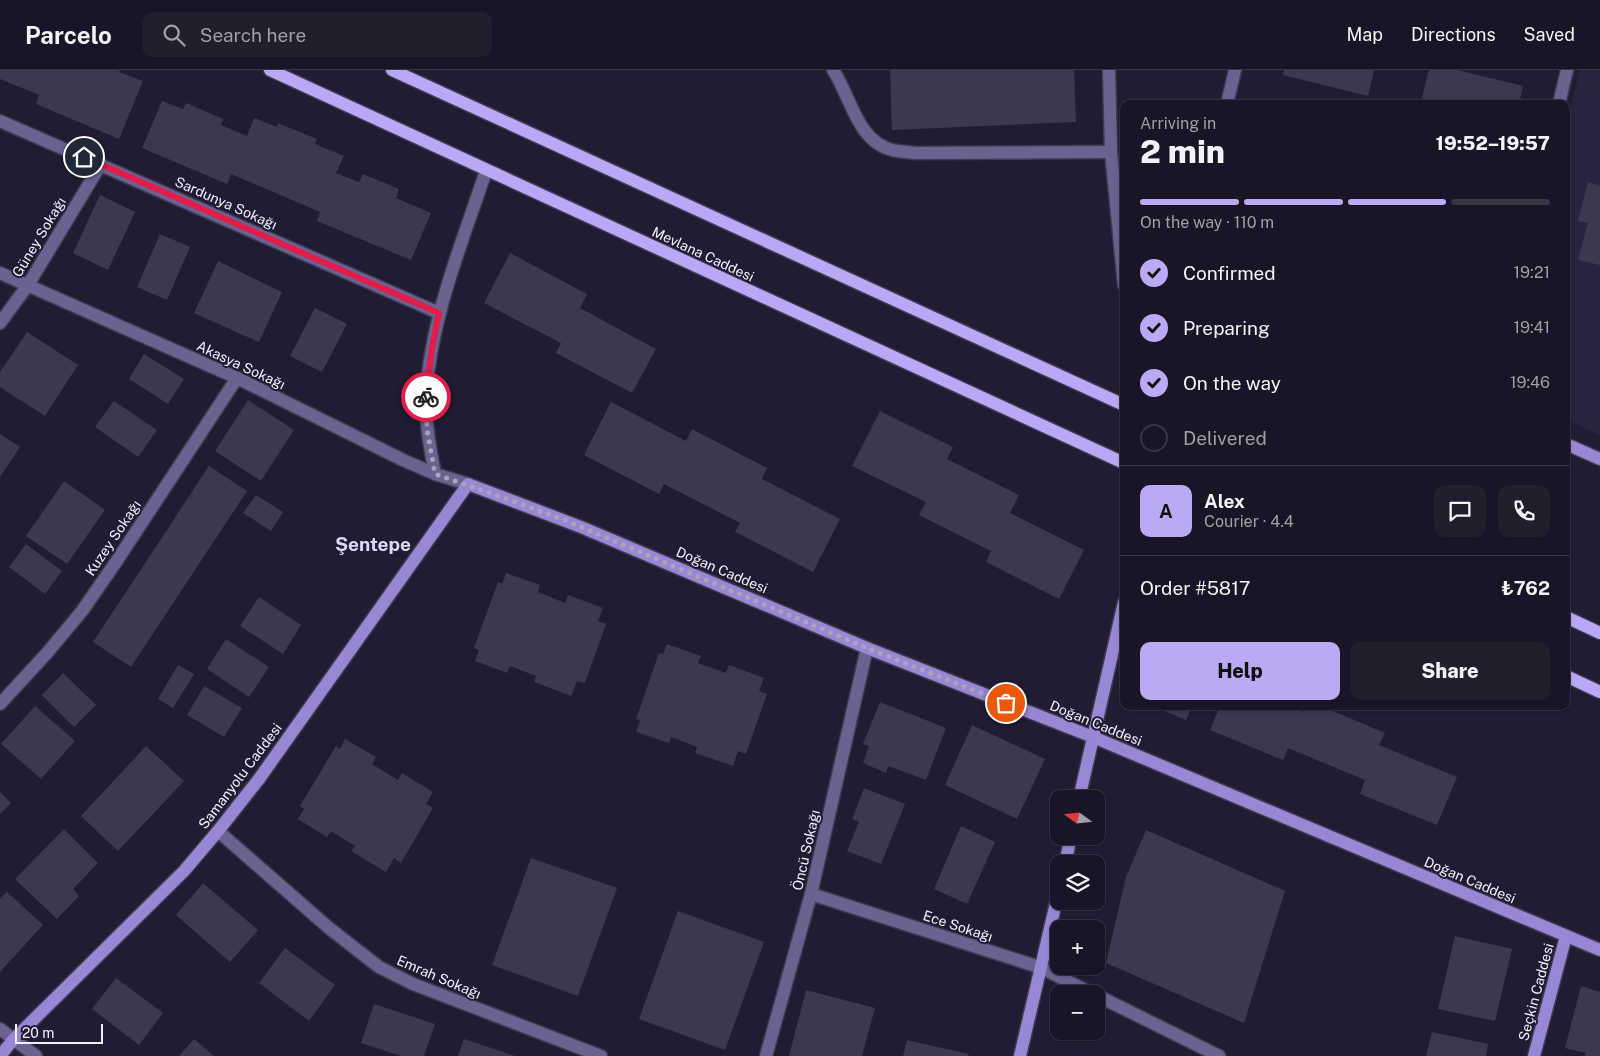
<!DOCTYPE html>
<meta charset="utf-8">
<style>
body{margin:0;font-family:"Public Sans",sans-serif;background:#221e2e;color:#f1f3f6;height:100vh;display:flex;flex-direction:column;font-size:19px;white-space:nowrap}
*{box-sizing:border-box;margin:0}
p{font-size:16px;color:#9f9fa7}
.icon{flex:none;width:28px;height:28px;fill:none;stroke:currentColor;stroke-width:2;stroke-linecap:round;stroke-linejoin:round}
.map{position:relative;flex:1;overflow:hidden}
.side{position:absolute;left:1120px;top:30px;width:450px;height:610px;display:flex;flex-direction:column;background:#191526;border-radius:10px;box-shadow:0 1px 4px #0004,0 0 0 1px #373443}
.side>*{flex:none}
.needle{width:32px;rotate:285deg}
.tools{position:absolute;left:1050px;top:720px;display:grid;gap:10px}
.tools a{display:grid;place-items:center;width:55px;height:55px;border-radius:10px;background:#191526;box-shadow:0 1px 4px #0004,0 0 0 1px #373443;font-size:25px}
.scale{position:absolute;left:15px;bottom:12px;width:88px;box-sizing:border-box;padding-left:5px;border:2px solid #f1effe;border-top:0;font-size:14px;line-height:18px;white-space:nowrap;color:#f1effe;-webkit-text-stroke:4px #211c32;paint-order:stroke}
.pin{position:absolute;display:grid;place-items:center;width:42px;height:42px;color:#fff;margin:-21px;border:2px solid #fff;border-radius:50%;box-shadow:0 1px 5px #0007}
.courier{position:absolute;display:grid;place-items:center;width:50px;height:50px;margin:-25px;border:4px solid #e11d48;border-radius:50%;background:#fff;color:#222;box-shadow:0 1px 6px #0007}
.overview em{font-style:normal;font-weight:800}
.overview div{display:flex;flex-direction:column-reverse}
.overview{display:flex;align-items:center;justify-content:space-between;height:85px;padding:0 20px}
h1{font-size:32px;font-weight:800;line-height:38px}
.bar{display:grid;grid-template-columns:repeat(4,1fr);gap:8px 5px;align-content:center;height:60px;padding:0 20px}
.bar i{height:6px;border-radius:4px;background:#373443}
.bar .current{background:#baaaf6}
.bar p{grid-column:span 4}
.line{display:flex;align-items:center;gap:12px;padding:0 20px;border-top:1px solid #373443}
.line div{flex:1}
.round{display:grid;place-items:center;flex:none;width:52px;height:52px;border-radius:10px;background:#221e2e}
ol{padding:0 20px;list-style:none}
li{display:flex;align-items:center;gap:15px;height:55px}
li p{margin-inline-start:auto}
li .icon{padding:5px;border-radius:50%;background:#baaaf6;color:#111;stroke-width:4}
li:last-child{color:#9f9fa7}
li i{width:28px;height:28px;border:2px solid #373443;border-radius:50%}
.action{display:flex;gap:10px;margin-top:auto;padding:10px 20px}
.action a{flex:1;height:58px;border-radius:10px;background:#baaaf6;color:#111;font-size:20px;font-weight:800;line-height:58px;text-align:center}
.action a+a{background:#221e2e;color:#f1f3f6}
header{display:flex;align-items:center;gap:30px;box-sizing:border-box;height:70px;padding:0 25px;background:#191526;border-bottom:1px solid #373443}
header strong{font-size:24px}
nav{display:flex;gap:28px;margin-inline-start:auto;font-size:18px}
.search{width:350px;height:45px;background:#221e2e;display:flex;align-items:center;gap:12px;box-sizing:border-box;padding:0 18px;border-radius:10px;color:#9f9fa7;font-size:19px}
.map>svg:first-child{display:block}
.built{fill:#2a233f}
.building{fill:#3d3850}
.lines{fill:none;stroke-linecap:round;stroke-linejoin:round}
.street-casing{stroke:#3e3a4f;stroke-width:15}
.secondary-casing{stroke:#3e3a4f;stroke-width:15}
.primary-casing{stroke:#3e3a4f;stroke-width:15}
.street{stroke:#6c6292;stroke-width:12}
.secondary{stroke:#9887d4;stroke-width:12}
.primary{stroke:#b8a8f7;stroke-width:12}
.done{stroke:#a8a5b7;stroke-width:5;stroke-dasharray:0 9}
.route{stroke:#e11d48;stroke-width:6}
.labels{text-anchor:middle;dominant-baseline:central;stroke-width:4;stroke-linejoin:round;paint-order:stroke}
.street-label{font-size:14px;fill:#f1effe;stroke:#211c32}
.district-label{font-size:19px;font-weight:bold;fill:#ddd8f5;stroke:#211c32}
</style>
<header>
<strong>Parcelo</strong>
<div class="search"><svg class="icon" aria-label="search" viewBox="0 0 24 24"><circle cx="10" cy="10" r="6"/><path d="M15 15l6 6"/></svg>Search here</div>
<nav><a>Map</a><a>Directions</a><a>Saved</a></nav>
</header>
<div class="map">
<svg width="1600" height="986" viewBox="0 0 1600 986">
<rect width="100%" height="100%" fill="#211c32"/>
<!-- built -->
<path class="built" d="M1580 0H1600V365L1566 349V58Z"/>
<!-- building -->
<g class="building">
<path d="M0 0H120L119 2 143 11 119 69 36 34 39 25 0 9Z"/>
<path d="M890 0H1074L1076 52 892 60Z"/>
<path d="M1284 0H1374L1368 26 1283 5Z"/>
<path d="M1429 0H1457L1523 16 1519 34H1412L1413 30 1421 31Z"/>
<path d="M162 31 183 39 186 33 223 49 221 55 247 66 254 48 277 57 278 53 317 69 315 74 344 86 336 103 359 112 363 104 399 119 396 128 431 143 411 190 317 151 320 142 231 104 227 114 142 78Z"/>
<path d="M1588 112 1600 116V195L1578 190 1588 153 1578 151Z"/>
<path d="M100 125 135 142 108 200 73 183Z"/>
<path d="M160 164 190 177 167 230 137 217Z"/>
<path d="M510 183 587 224 580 238 656 279 632 323 556 283 561 273 484 233Z"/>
<path d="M218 191 282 222 259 272 194 243Z"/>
<path d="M315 238 347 254 322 302 290 286Z"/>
<path d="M27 262 78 295 45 346 0 317V302Z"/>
<path d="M144 284 184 309 168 334 129 309Z"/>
<path d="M248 330 294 360 261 411 215 381Z"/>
<path d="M114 331 157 360 138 387 95 357Z"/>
<path d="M611 332 686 371 692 359 767 398 762 409 840 449 813 502 735 462 740 453 664 414 659 424 584 385Z"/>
<path d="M880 341 953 377 947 389 1019 425 1010 443 1084 480 1059 529 986 492 991 481 919 445 926 432 852 396Z"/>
<path d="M0 364 20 377 0 407Z"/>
<path d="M209 396 247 421 131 597 93 572Z"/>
<path d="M64 411 105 440 67 494 26 466Z"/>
<path d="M256 425 283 442 271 461 243 443Z"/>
<path d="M26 474 62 501 45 524 9 497Z"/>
<path d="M506 503 540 515 538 522 565 533 568 525 603 538 598 551 606 554 585 613 577 611 571 626 534 612 536 606 510 596 507 603 475 591 479 580 474 578 498 512 502 514Z"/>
<path d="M259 527 301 555 283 584 240 556Z"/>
<path d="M226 569 269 597 249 627 207 599Z"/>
<path d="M667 574 701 586 698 593 726 603 729 595 764 608 759 621 767 624 746 684 738 681 733 696 695 683 697 677 671 667 669 673 636 662 640 650 636 649 659 583 663 584Z"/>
<path d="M178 595 194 604 173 638 158 629Z"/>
<path d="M63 603 96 635 74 657 42 625Z"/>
<path d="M204 616 242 638 224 667 187 645Z"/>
<path d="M880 632 946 658 926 710 888 696 886 703 863 693 869 676 863 674Z"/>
<path d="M35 636 75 671 41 709 1 674Z"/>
<path d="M1153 636H1192L1186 650Z"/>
<path d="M1220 636H1289L1303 642 1305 636H1321L1385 663 1379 675 1457 707 1437 755 1360 724 1365 710 1288 678 1283 690 1210 660Z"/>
<path d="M972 655 1045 689 1017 749 945 715Z"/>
<path d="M345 669 376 687 372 694 398 710 402 703 433 722 426 734 433 738 401 793 394 788 386 802 351 781 355 776 331 761 327 767 298 749 304 739 300 736 336 676 340 679Z"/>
<path d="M146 676 184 711 118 781 81 746Z"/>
<path d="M864 718 905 734 881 794 847 781 859 752 852 749Z"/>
<path d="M0 722 11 733 0 744Z"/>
<path d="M961 756 995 772 967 834 934 819Z"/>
<path d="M64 759 98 793 73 819 79 826 57 849 15 809Z"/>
<path d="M1146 760 1285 821 1244 953 1106 893 1126 807Z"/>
<path d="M531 788 617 818 578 926 492 895Z"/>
<path d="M203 813 258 860 230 892 176 845Z"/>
<path d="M7 822 43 855 0 902V829Z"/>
<path d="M678 841 764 872 725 980 639 949Z"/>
<path d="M1455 866 1512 879 1495 951 1438 939Z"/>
<path d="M285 878 335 915 309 951 259 913Z"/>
<path d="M116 908 163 943 139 975 92 939Z"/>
<path d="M1581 916 1600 922V986H1585L1586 983 1565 978Z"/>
<path d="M806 920 875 938 862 986H789Z"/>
<path d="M374 934 435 954 424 986H401L361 973Z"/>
<path d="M1432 962 1488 974 1486 986H1426Z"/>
<path d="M194 969 214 986H179Z"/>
<path d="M464 969 515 986H458Z"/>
<path d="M907 970 969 984 968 986H903Z"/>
</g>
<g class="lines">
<defs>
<g id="street">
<path d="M833 0C851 27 857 71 892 80 900 82 908 82 916 83L1111 82"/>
<path d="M1109 0 1111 82 1124 215"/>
<path d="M1227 34 1235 0"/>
<path d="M1559 34 1567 0"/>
<path d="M0 51 439 243"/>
<path d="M0 203 237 308 403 390 435 404 468 414"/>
<path d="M0 253 28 215 101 94"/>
<path d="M435 404C430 378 425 351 426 325 431 247 462 173 486 101"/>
<path d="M0 634 47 583 82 541 116 492 237 308"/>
<path d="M218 761 329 858 379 897 413 914 601 986"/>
<path d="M811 824 1042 898 1093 924"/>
<path d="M1096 925 1219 986"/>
<path d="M0 959 36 986"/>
<path d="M766 986 811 824 867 578"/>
</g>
<g id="secondary">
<path d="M1566 374 1600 389"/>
<path d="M1079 729 1124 532"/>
<path d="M1065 794 1071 766"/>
<path d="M0 986 13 970 184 801 218 761 259 709 468 414 581 457 867 578 1093 667 1600 880"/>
<path d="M1020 986 1059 820"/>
<path d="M1534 986 1566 866"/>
</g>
<g id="primary">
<path d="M270 0 1124 393"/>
<path d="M392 0 1124 335"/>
<path d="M1566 547 1600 563"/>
<path d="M1566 606 1600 622"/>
</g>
</defs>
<!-- street casing -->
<use href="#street" class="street-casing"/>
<!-- secondary casing -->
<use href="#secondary" class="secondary-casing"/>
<!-- primary casing -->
<use href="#primary" class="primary-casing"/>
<!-- street -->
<use href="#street" class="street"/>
<!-- secondary -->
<use href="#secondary" class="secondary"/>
<!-- primary -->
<use href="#primary" class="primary"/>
</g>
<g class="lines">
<!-- done -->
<path class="done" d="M426 327 427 359 435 404 524 435 567 451 867 578 1006 633"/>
<!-- route -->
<path class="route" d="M84 87 439 243 432 278 426 327"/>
</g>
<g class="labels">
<!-- street labels -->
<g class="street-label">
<text transform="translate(226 133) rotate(24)">Sardunya Sokağı</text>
<text transform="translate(39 167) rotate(-59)">Güney Sokağı</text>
<text transform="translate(703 184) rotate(25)">Mevlana Caddesi</text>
<text transform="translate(241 295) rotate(25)">Akasya Sokağı</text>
<text transform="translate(113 468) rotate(-56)">Kuzey Sokağı</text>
<text transform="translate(722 500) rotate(23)">Doğan Caddesi</text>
<text transform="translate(1096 653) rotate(22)">Doğan Caddesi</text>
<text transform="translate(240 706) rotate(-53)">Samanyolu Caddesi</text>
<text transform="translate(806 780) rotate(-77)">Öncü Sokağı</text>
<text transform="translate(1470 810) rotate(23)">Doğan Caddesi</text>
<text transform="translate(958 856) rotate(18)">Ece Sokağı</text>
<text transform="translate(439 907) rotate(23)">Emrah Sokağı</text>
<text transform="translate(1536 922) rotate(-75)">Seçkin Caddesi</text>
</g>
<!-- district labels -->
<g class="district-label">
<text x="373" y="474">Şentepe</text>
</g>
</g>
</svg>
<div class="tools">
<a><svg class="needle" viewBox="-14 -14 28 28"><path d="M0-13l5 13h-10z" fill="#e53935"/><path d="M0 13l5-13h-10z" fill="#9f9fa7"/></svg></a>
<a><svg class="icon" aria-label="layers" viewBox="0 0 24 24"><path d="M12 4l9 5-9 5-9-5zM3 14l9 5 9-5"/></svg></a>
<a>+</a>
<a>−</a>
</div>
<div class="scale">20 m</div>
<div class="pin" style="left:1006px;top:633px;background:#ea580c"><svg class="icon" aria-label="bag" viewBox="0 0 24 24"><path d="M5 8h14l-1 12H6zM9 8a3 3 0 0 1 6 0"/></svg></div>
<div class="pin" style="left:84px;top:87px;background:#1f2937"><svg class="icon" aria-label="home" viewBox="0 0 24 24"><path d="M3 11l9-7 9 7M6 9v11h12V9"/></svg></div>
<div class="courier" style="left:426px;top:327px"><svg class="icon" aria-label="bike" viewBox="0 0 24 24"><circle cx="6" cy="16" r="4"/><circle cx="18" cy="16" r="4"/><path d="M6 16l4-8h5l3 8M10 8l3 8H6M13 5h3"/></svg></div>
<section class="side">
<div class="overview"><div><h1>2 min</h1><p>Arriving in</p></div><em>19:52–19:57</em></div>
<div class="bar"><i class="current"></i><i class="current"></i><i class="current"></i><i></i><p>On the way · 110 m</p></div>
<ol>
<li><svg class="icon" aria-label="check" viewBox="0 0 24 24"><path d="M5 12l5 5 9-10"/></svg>Confirmed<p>19:21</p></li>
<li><svg class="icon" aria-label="check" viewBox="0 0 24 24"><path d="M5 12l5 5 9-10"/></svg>Preparing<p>19:41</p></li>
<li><svg class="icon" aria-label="check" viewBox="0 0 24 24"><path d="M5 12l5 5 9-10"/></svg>On the way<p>19:46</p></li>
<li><i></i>Delivered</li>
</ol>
<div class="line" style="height:90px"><b class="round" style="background:#baaaf6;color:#111">A</b><div><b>Alex</b><p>Courier · 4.4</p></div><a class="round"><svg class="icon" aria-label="chat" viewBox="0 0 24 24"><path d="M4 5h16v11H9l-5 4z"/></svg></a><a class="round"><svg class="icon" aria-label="phone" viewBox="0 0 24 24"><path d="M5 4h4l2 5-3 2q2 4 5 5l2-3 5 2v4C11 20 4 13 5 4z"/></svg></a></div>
<div class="line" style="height:65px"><div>Order #5817</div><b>₺762</b></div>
<div class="action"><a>Help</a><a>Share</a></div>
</section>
</div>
